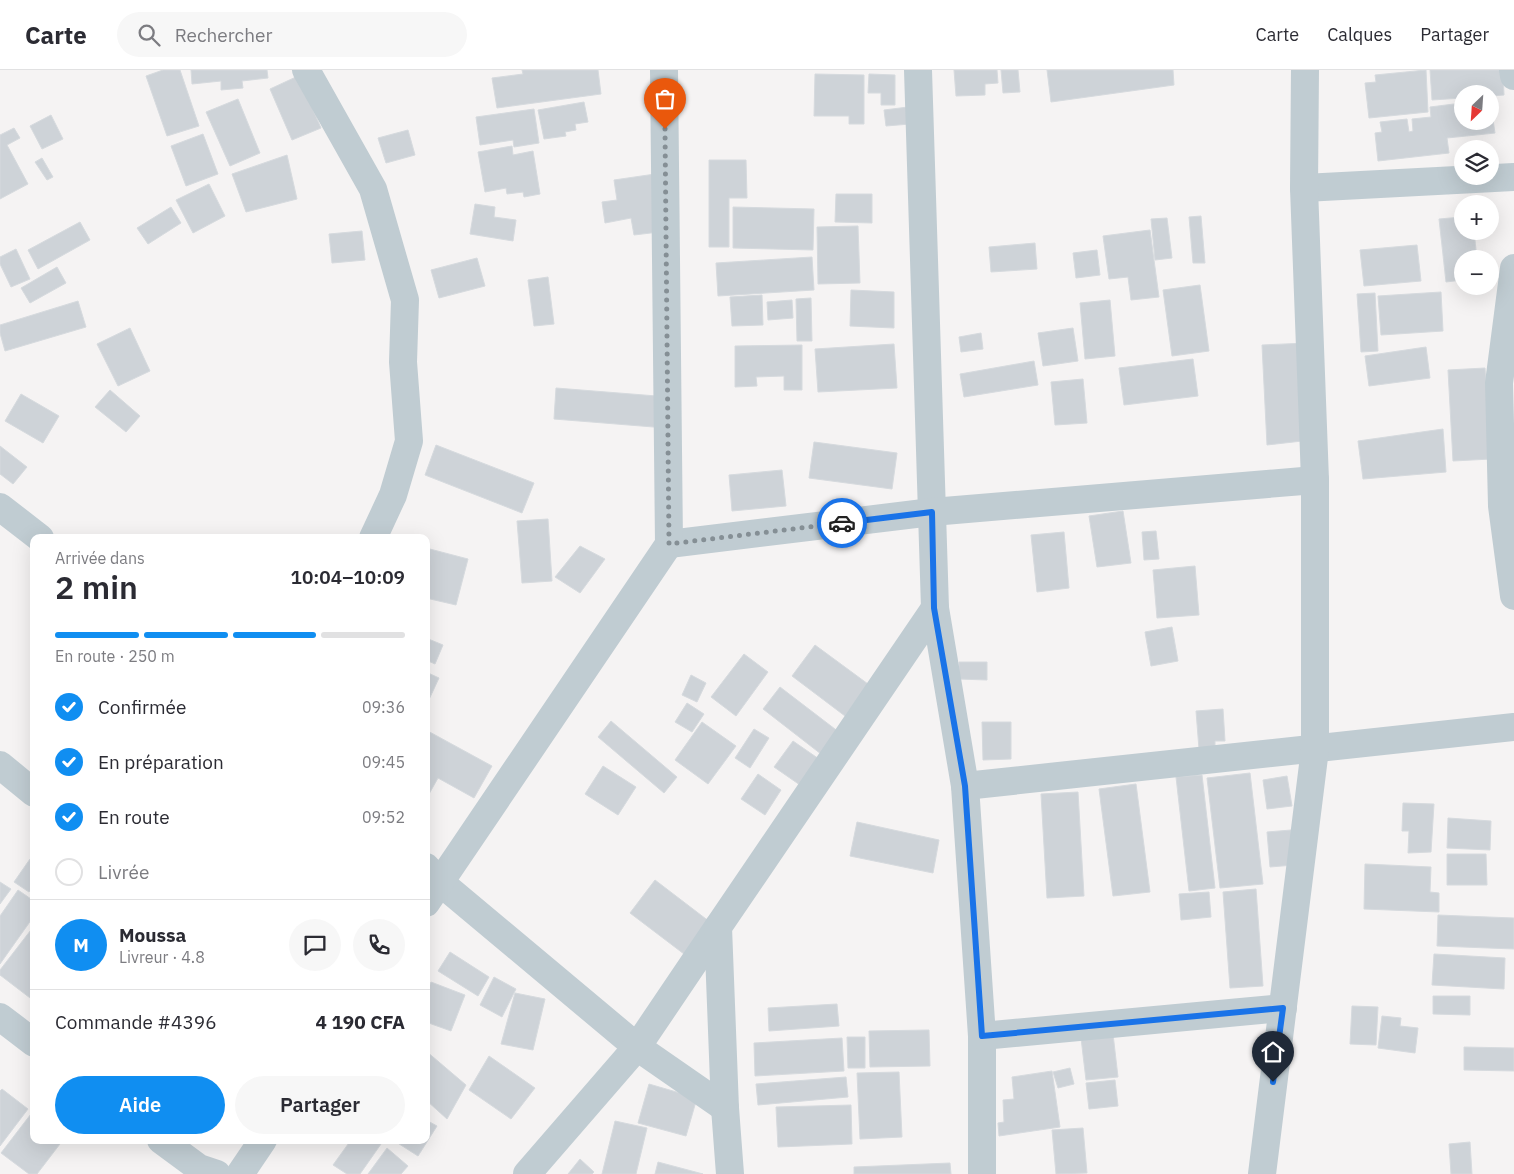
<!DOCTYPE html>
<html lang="fr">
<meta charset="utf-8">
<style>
body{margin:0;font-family:"IBM Plex Sans",sans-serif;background:#f7f7f7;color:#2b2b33;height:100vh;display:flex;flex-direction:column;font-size:19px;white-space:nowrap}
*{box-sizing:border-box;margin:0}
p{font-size:16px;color:#7c7c81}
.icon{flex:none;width:28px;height:28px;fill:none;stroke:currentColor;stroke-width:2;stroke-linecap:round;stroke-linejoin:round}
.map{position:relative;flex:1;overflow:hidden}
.panel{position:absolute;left:30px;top:464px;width:400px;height:610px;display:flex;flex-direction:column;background:#fff;border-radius:10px;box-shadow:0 5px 20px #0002}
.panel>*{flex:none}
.needle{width:32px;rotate:205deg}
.controls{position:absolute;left:1454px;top:15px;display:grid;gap:10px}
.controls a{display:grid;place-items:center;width:45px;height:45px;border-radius:50%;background:#fff;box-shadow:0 5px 20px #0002;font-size:25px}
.pin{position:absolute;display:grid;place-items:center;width:42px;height:42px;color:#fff;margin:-51px -21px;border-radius:50% 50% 50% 0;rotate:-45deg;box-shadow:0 0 5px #0007}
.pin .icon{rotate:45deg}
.courier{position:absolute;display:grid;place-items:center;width:50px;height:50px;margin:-25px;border:4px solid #1a73e8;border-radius:50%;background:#fff;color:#222;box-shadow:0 1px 6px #0007}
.overview em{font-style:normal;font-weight:600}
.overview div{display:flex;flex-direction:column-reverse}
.overview{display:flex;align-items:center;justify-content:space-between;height:85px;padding:0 25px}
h1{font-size:32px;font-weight:600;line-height:38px}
.bar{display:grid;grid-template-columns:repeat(4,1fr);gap:8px 5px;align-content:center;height:60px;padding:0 25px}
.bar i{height:6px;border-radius:4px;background:#e1e1e2}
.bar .on{background:#108ef1}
.bar p{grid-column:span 4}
.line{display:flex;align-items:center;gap:12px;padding:0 25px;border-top:1px solid #e1e1e2}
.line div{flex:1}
.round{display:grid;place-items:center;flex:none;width:52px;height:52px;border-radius:26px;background:#f7f7f7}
ol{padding:0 25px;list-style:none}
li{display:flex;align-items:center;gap:15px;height:55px}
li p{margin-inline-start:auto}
li .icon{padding:5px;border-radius:50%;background:#108ef1;color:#fff;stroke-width:4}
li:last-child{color:#7c7c81}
li i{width:28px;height:28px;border:2px solid #e1e1e2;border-radius:50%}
.button{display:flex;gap:10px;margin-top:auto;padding:10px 25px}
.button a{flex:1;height:58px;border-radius:30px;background:#108ef1;color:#fff;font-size:20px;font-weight:600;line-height:58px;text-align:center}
.button a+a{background:#f7f7f7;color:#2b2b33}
header{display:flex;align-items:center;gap:30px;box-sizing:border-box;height:70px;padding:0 25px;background:#fff;border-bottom:1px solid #e1e1e2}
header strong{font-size:24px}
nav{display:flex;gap:28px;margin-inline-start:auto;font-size:18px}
.search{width:350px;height:45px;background:#f7f7f7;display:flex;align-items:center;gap:12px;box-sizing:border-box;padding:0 18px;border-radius:28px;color:#7c7c81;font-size:19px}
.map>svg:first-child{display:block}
.building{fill:#ced3d8;stroke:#d6dade}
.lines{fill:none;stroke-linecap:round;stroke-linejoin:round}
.minor{stroke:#c0ccd2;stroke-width:28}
.done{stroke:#858f95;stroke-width:5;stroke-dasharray:0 9}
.route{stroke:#1a73e8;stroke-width:6}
</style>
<header>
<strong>Carte</strong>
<div class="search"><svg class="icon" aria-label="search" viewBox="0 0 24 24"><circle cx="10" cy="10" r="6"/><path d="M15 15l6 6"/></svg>Rechercher</div>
<nav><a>Carte</a><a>Calques</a><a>Partager</a></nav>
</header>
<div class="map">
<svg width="1514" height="1104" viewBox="0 0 1514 1104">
<rect width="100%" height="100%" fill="#f5f3f3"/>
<!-- building -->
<g class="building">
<path d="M163 0H180L199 56 167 66 146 6Z"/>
<path d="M191 0H267L268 8 242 11 243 18 221 20V11L192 14Z"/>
<path d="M522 0H598L601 24 497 38 492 8 523 4Z"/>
<path d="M954 0H997L998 13 985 14V25L956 26Z"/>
<path d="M1001 0H1018L1020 22 1003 23Z"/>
<path d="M1047 0H1173L1174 15 1051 32Z"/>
<path d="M1426 0 1428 42 1369 48 1365 13 1376 12 1375 5Z"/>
<path d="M1430 0H1503L1504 25 1490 26V24H1462V28L1432 30Z"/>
<path d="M815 4 864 5V54H849V46H814Z"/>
<path d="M869 4 895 5V35H881V23H868Z"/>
<path d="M298 6 321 58 292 70 270 19Z"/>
<path d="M238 29 260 83 230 96 206 42Z"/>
<path d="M1490 30 1495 63 1447 68 1449 83 1378 91 1375 63 1382 62 1380 52 1407 49 1409 62 1413 61 1412 49 1431 47 1430 37 1462 33V51H1490Z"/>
<path d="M584 32 588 52 575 54 576 60 565 62 566 66 544 69 538 40Z"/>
<path d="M908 37 910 54 886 56 884 40Z"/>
<path d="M534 39 539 73 514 77 513 70 480 75 476 47Z"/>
<path d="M51 45 63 69 42 79 30 56Z"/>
<path d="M14 58 20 68 7 75 28 114 0 129V65Z"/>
<path d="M408 60 415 85 386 93 378 68Z"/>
<path d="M203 64 218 104 186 116 171 76Z"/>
<path d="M512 76 513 85 533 81 540 124 524 127 523 122 507 124 506 118 485 122 478 82Z"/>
<path d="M287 85 297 129 246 142 232 104Z"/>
<path d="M42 88 53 107 47 110 35 92Z"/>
<path d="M709 90H746L747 128H729V177H709Z"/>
<path d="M662 103 659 162 634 165 631 148 605 153 602 132 617 130 614 110Z"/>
<path d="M209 114 225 146 193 163 176 130Z"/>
<path d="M836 124H872V153L835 152Z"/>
<path d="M475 134 495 137 494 147 516 150 513 171 470 164Z"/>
<path d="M171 137 181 153 148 174 137 158Z"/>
<path d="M733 137 814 139 813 180 733 178Z"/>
<path d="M1201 146 1205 193H1193L1189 147Z"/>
<path d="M1462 147V161H1474L1477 189H1462V210L1446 212 1439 149Z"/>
<path d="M1167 148 1172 188 1155 190 1151 149Z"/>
<path d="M80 152 90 170 38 199 28 180Z"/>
<path d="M858 156 860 213 818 214 817 157Z"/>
<path d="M1150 160 1159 227 1131 230 1128 207 1109 209 1103 166Z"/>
<path d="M362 161 365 190 332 193 329 164Z"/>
<path d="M1035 173 1037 199 991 202 989 177Z"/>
<path d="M1417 175 1421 211 1364 216 1360 180Z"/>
<path d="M16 179 30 209 11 217 0 194V187Z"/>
<path d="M1097 180 1100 205 1076 208 1073 183Z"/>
<path d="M812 187 814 220 718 226 716 193Z"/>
<path d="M477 188 485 216 439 228 431 200Z"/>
<path d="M57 197 66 213 30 233 21 218Z"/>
<path d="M548 207 554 254 534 256 528 210Z"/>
<path d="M1200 215 1209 281 1172 286 1163 220Z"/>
<path d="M851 220 894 222V258L850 256Z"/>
<path d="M1441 222 1443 261 1381 265 1378 226Z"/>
<path d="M1375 223 1378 281 1361 282 1357 224Z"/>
<path d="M762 225 763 255 732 256 730 227Z"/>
<path d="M811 228 812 271H797L796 229Z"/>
<path d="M792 230 793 248 768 250 767 232Z"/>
<path d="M1110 230 1115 286 1085 289 1080 233Z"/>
<path d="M78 231 86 257 5 281 0 263V255Z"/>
<path d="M130 258 150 301 118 316 97 274Z"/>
<path d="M1073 258 1078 291 1043 296 1038 263Z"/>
<path d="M981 263 983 279 961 282 959 267Z"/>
<path d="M1306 273 1311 370 1267 375 1262 275Z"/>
<path d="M894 274 897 318 818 322 815 279Z"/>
<path d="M802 275V320H784V306L756 307 757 316 735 317V276Z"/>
<path d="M1426 277 1430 308 1369 316 1365 286Z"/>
<path d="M1193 289 1198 326 1124 335 1119 298Z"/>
<path d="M1034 291 1038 315 964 327 960 304Z"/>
<path d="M1485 298 1491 389 1453 391 1448 300Z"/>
<path d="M1083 309 1087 353 1055 355 1051 312Z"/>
<path d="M556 318 669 327 666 358 554 349Z"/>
<path d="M110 320 140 346 126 362 95 337Z"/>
<path d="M21 324 59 346 43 373 5 351Z"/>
<path d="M1443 359 1446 402 1363 409 1358 371Z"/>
<path d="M814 372 897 383 892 419 809 408Z"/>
<path d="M436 375 534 413 522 443 425 405Z"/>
<path d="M0 376 27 397 13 414 0 404Z"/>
<path d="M782 400 786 436 732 441 729 405Z"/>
<path d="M1123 441 1131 493 1097 497 1089 446Z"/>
<path d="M548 449 552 511 522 513 517 451Z"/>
<path d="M1156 461 1159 489 1144 490 1142 462Z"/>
<path d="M1064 462 1069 518 1037 522 1031 465Z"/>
<path d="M580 476 605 489 580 523 555 507Z"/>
<path d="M426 478 468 489 456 535 426 528Z"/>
<path d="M1195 496 1199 545 1157 548 1153 500Z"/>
<path d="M1172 557 1178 591 1151 596 1145 562Z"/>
<path d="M426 568 443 575 435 594 426 590Z"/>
<path d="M815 575 868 614 845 646 792 606Z"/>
<path d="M744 584 768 602 736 646 711 627Z"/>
<path d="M959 592H987V610L959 609Z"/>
<path d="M426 602 439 608 426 636Z"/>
<path d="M691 605 706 613 697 632 682 625Z"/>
<path d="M780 617 848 669 830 691 763 639Z"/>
<path d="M687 633 704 644 692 662 675 652Z"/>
<path d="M1223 639 1225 671H1215V678L1199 679 1196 641Z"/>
<path d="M611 651 677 707 664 723 598 667Z"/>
<path d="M702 652 736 676 708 714 675 690Z"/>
<path d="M982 652H1011V689L983 690Z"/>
<path d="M754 659 769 668 750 698 735 688Z"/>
<path d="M426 660 492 696 474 728 438 708 429 724 426 722Z"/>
<path d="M793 671 819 689 800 715 774 697Z"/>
<path d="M603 696 636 717 618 745 585 724Z"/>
<path d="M1250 703 1263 814 1220 818 1207 708Z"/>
<path d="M758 704 781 720 765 745 741 729Z"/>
<path d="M1202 705 1215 818 1189 821 1176 707Z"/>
<path d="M1287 706 1292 736 1267 739 1263 710Z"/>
<path d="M1136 714 1150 822 1113 826 1099 719Z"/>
<path d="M1078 722 1084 826 1047 828 1041 724Z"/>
<path d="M1403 733 1434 734 1431 782 1408 783 1409 761H1402Z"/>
<path d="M1448 748 1491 751 1490 780 1447 778Z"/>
<path d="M857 752 939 770 933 803 850 786Z"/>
<path d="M1291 760 1294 795 1270 797 1267 762Z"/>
<path d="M1447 784H1486L1487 815H1447Z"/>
<path d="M30 789 34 791V816L29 822 14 812Z"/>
<path d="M1365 794 1431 797 1430 822 1439 823V842L1364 839Z"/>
<path d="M655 810 710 852 684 884 630 843Z"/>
<path d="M0 812 11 819 0 834Z"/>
<path d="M1256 819 1263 916 1230 918 1223 822Z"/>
<path d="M18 820 34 831V846L0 894V846Z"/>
<path d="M1209 822 1211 847 1181 850 1179 824Z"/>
<path d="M1438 845 1514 848V879L1437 876Z"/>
<path d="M34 856V931L0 905V900Z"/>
<path d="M450 882 489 907 478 926 438 901Z"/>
<path d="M1434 884 1505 888 1504 919 1432 915Z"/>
<path d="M494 907 516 919 502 947 480 935Z"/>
<path d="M431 912 465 925 451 961 426 952V924Z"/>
<path d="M515 923 545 929 533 980 501 974Z"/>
<path d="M1433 926H1470V945L1433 944Z"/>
<path d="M837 934 839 956 769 961 768 938Z"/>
<path d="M1352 936 1378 937 1376 975 1350 974Z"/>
<path d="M1382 946 1401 948 1400 956 1418 958 1415 983 1378 978Z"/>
<path d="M929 960 930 996 870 997 869 961Z"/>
<path d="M1113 964 1118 1007 1086 1010 1081 968Z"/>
<path d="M847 967H865V998H848Z"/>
<path d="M842 968 844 1001 755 1006 754 973Z"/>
<path d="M1464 977 1514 978V1001L1464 1000Z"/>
<path d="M426 981 466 1015 447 1049 426 1030Z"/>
<path d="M489 986 535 1018 511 1049 469 1020Z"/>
<path d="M1070 998 1074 1014 1058 1018 1053 1002Z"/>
<path d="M1052 1001 1060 1057 999 1066 998 1053 1004 1052 1003 1030 1014 1029 1012 1007Z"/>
<path d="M899 1002 902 1067 860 1069 857 1003Z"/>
<path d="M846 1007 848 1027 758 1035 756 1014Z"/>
<path d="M1115 1010 1118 1036 1089 1039 1086 1013Z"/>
<path d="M649 1014 697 1028 686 1066 638 1053Z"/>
<path d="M2 1019 28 1039 0 1076V1021Z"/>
<path d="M851 1035 852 1074 778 1077 776 1037Z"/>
<path d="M34 1040V1070H63L37 1104H29L1 1083Z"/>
<path d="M426 1050 437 1056 418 1086 393 1070H426Z"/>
<path d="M615 1051 647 1058 636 1104H602Z"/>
<path d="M1083 1058 1087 1103 1056 1104 1052 1060Z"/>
<path d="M351 1070H375L381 1074 360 1104H347L333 1095Z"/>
<path d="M1470 1072 1472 1104H1451L1449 1074Z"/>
<path d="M387 1078 408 1096 401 1104H368Z"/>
<path d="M580 1089 594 1102 592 1104H568Z"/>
<path d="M658 1092 703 1104H655Z"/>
<path d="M950 1093 951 1104H854V1097Z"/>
</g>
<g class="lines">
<!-- minor -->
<g class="minor">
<path d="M306 0 373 119 405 230 403 292 409 371 393 425 373 468"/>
<path d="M918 0 935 538 965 716 982 966V1104"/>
<path d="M1513 0 1514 6"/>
<path d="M1304 118 1514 107"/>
<path d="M1514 198 1499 313 1502 436 1514 526"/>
<path d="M0 437 40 468"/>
<path d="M669 474 932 442 1315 410"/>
<path d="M0 695 34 723"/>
<path d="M965 716 1514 657"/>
<path d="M426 797 441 813 637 977 725 1038"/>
<path d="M426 833 669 474 664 0"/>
<path d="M0 947 34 973"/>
<path d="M982 966 1283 938"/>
<path d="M161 1070 199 1098 217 1104"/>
<path d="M240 1104 263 1070"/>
<path d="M527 1104 637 977 718 857"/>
<path d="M730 1104 725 1038 718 857 935 538"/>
<path d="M1262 1104 1315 679V410L1304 118 1305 0"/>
</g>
</g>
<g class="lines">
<!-- done -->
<path class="done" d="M665 59 669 474 842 453"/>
<!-- route -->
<path class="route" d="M842 453 932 442 934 538 965 716 982 966 1283 938 1273 1012"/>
</g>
</svg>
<div class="controls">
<a><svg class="needle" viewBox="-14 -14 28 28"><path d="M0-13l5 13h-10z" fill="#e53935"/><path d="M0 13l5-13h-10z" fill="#7c7c81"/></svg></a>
<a><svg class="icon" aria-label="layers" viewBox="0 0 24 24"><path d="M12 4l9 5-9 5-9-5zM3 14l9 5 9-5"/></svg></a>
<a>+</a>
<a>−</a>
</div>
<div class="pin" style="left:665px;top:59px;background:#ea580c"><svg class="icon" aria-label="bag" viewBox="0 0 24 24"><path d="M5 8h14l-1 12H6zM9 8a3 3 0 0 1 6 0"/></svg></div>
<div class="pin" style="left:1273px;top:1012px;background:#1f2937"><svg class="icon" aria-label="home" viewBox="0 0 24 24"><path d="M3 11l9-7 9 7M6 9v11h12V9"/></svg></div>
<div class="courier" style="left:842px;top:453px"><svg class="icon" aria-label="car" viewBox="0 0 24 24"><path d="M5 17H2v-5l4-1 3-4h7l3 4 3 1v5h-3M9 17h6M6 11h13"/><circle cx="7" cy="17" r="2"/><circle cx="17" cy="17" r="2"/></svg></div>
<section class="panel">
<div class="overview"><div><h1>2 min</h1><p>Arrivée dans</p></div><em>10:04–10:09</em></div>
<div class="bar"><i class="on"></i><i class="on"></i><i class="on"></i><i></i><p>En route · 250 m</p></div>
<ol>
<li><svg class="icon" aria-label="check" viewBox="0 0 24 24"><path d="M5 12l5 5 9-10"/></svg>Confirmée<p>09:36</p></li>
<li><svg class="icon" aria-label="check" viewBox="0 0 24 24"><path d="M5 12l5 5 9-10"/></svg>En préparation<p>09:45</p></li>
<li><svg class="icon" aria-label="check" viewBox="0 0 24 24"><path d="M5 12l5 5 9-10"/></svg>En route<p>09:52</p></li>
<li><i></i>Livrée</li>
</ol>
<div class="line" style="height:90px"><b class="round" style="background:#108ef1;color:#fff">M</b><div><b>Moussa</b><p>Livreur · 4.8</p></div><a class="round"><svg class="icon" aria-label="chat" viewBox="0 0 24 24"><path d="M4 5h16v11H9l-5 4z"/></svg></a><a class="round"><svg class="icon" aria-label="phone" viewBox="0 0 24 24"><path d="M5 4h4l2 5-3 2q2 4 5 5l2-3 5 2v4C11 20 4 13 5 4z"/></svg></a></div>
<div class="line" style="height:65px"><div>Commande #4396</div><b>4 190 CFA</b></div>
<div class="button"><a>Aide</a><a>Partager</a></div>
</section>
</div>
